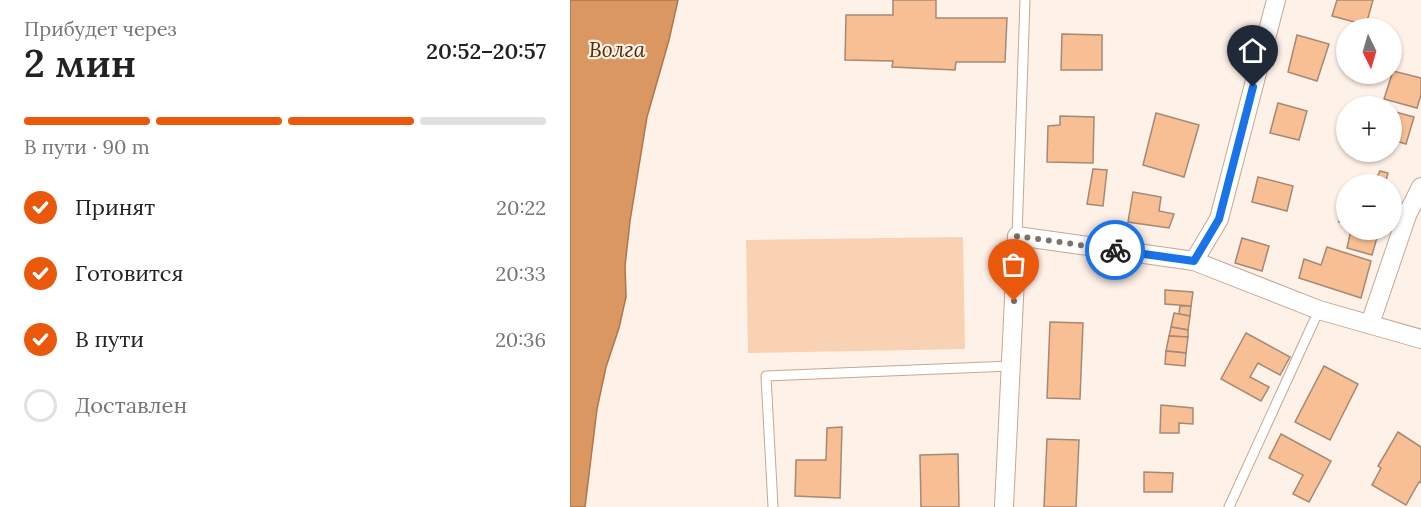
<!DOCTYPE html>
<html lang="ru">
<meta charset="utf-8">
<style>
body{margin:0;font-family:Lora,serif;background:#f2f2f2;color:#222;height:100vh;display:flex;flex-direction:column;font-size:22px;white-space:nowrap}
*{box-sizing:border-box;margin:0}
p{font-size:20px;color:#767676}
.icon{flex:none;width:33px;height:33px;fill:none;stroke:currentColor;stroke-width:2;stroke-linecap:round;stroke-linejoin:round}
.map{position:relative;flex:1;overflow:hidden}
.panel{display:flex;flex-direction:column;background:#fff;width:570px}
.panel>*{flex:none}
.needle{width:39px;rotate:175deg}
.tools{position:absolute;left:766px;top:18px;display:grid;gap:12px}
.tools a{display:grid;place-items:center;width:66px;height:66px;border-radius:50%;background:#fff;box-shadow:0 2px 4px #0004;font-size:30px}
.pin{position:absolute;display:grid;place-items:center;width:51px;height:51px;color:#fff;margin:-62px -26px;border-radius:50% 50% 50% 0;rotate:-45deg;box-shadow:0 0 6px #0007}
.pin .icon{rotate:45deg}
.courier{position:absolute;display:grid;place-items:center;width:60px;height:60px;margin:-30px;border:4px solid #1a73e8;border-radius:50%;background:#fff;color:#222;box-shadow:0 2px 8px #0007}
.overview em{font-style:normal;font-weight:600}
.overview div{display:flex;flex-direction:column-reverse}
.overview{display:flex;align-items:center;justify-content:space-between;height:102px;padding:0 24px}
h1{font-size:39px;font-weight:600;line-height:45px}
.bar{display:grid;grid-template-columns:repeat(4,1fr);gap:9px 6px;align-content:center;height:72px;padding:0 24px}
.bar i{height:8px;border-radius:4px;background:#e0e0e0}
.bar .active{background:#ea580c}
.bar p{grid-column:span 4}
ol{padding:0 24px;list-style:none}
li{display:flex;align-items:center;gap:18px;height:66px}
li p{margin-inline-start:auto}
li .icon{padding:6px;border-radius:50%;background:#ea580c;color:#fff;stroke-width:4}
li:last-child{color:#767676}
li i{width:33px;height:33px;border:3px solid #e0e0e0;border-radius:50%}
main{display:flex;flex:1;min-height:0}
.map>svg:first-child{display:block}
.green{fill:#f9d1b3}
.water{fill:#db9761;stroke:#aa774f;stroke-width:1.5}
.building{fill:#f8bf94;stroke:#a58974;stroke-width:1.5}
.lines{fill:none;stroke-linecap:round;stroke-linejoin:round}
.service-casing{stroke:#c5a892;stroke-width:11}
.minor-casing{stroke:#c5a892;stroke-width:20}
.service{stroke:#fff;stroke-width:9}
.minor{stroke:#fff;stroke-width:18}
.done{stroke:#7e7269;stroke-width:6;stroke-dasharray:0 10.8}
.route{stroke:#1a73e8;stroke-width:8}
.labels{text-anchor:middle;dominant-baseline:central;stroke-width:4.5;stroke-linejoin:round;paint-order:stroke}
.water-label{font-size:21px;font-style:italic;fill:#582c00;stroke:#fef1e8}
</style>
<main>
<section class="panel">
<div class="overview"><div><h1>2 мин</h1><p>Прибудет через</p></div><em>20:52–20:57</em></div>
<div class="bar"><i class="active"></i><i class="active"></i><i class="active"></i><i></i><p>В пути · 90 m</p></div>
<ol>
<li><svg class="icon" aria-label="check" viewBox="0 0 24 24"><path d="M5 12l5 5 9-10"/></svg>Принят<p>20:22</p></li>
<li><svg class="icon" aria-label="check" viewBox="0 0 24 24"><path d="M5 12l5 5 9-10"/></svg>Готовится<p>20:33</p></li>
<li><svg class="icon" aria-label="check" viewBox="0 0 24 24"><path d="M5 12l5 5 9-10"/></svg>В пути<p>20:36</p></li>
<li><i></i>Доставлен</li>
</ol>
</section>
<div class="map">
<svg width="851" height="507" viewBox="0 0 851 507">
<rect width="100%" height="100%" fill="#fef1e8"/>
<!-- green -->
<path class="green" d="M393 237 395 349 178 353 176 240Z"/>
<!-- water -->
<path class="water" d="M0 0H108L99 40 77 117 60 221 55 266 56 297 49 328 36 367 27 409 15 507H0Z"/>
<!-- building -->
<g class="building">
<path d="M323 0H366V18H437L435 62H386L385 70 322 67 323 61 275 60 276 15H323Z"/>
<path d="M767 0H803L796 25 762 16Z"/>
<path d="M492 34 532 35V70H491Z"/>
<path d="M727 35 759 44 747 81 718 72Z"/>
<path d="M823 71 851 78V95L847 108 814 99Z"/>
<path d="M708 103 737 111 729 140 700 133Z"/>
<path d="M822 111 844 117 836 144 822 140Z"/>
<path d="M586 113 629 125 614 177 573 165Z"/>
<path d="M490 116 524 117 523 163 477 162 478 126 490 125Z"/>
<path d="M523 169 537 170 533 206 517 204Z"/>
<path d="M810 171 818 173 815 184H804Z"/>
<path d="M688 177 723 186 717 211 682 202Z"/>
<path d="M563 192 591 197 589 211 604 214 599 228 558 222Z"/>
<path d="M772 205H777V223L769 222Z"/>
<path d="M781 230H791L808 234 802 255 777 248Z"/>
<path d="M672 238 699 246 692 271 665 263Z"/>
<path d="M757 247 801 261 791 298 729 278 734 259 751 265Z"/>
<path d="M595 290 623 292 621 306 595 304Z"/>
<path d="M610 306H621L620 316 609 314Z"/>
<path d="M604 313 620 316 618 330 601 327Z"/>
<path d="M480 322 513 323 510 399 477 398Z"/>
<path d="M601 327 618 330V337L599 336Z"/>
<path d="M676 333 720 357 710 375 688 363 680 377 699 387 691 401 651 379Z"/>
<path d="M599 336 618 337 616 353 596 351Z"/>
<path d="M596 351 616 353 615 366 595 364Z"/>
<path d="M754 366 788 384 760 440 725 422Z"/>
<path d="M591 405 623 408V424L609 423V433H590Z"/>
<path d="M272 427 270 498 225 496 226 460H256L257 428Z"/>
<path d="M828 432 851 447V483L849 482 836 505 802 485 811 468 808 466Z"/>
<path d="M711 434 761 461 739 502 723 494 733 475 699 458Z"/>
<path d="M477 439 509 440 506 507H474Z"/>
<path d="M388 454 389 507H351L350 455Z"/>
<path d="M574 472 603 473 602 492H574Z"/>
</g>
<g class="lines">
<defs>
<g id="service">
<path d="M447 236 455 0"/>
<path d="M203 507 196 376 441 366"/>
<path d="M659 507 749 310"/>
</g>
<g id="minor">
<path d="M624 261 649 219 706 0"/>
<path d="M800 324 837 215 851 187"/>
<path d="M434 507 447 236 624 261 749 310 851 339"/>
</g>
</defs>
<!-- service casing -->
<use href="#service" class="service-casing"/>
<!-- minor casing -->
<use href="#minor" class="minor-casing"/>
<!-- service -->
<use href="#service" class="service"/>
<!-- minor -->
<use href="#minor" class="minor"/>
</g>
<g class="lines">
<!-- done -->
<path class="done" d="M444 301 447 236 545 250"/>
<!-- route -->
<path class="route" d="M545 250 624 261 649 219 683 87"/>
</g>
<g class="labels">
<!-- water labels -->
<g class="water-label">
<text x="47" y="49">Волга</text>
</g>
</g>
</svg>
<div class="tools">
<a><svg class="needle" viewBox="-14 -14 28 28"><path d="M0-13l5 13h-10z" fill="#e53935"/><path d="M0 13l5-13h-10z" fill="#767676"/></svg></a>
<a>+</a>
<a>−</a>
</div>
<div class="pin" style="left:444px;top:301px;background:#ea580c"><svg class="icon" aria-label="bag" viewBox="0 0 24 24"><path d="M5 8h14l-1 12H6zM9 8a3 3 0 0 1 6 0"/></svg></div>
<div class="pin" style="left:683px;top:87px;background:#1f2937"><svg class="icon" aria-label="home" viewBox="0 0 24 24"><path d="M3 11l9-7 9 7M6 9v11h12V9"/></svg></div>
<div class="courier" style="left:545px;top:250px"><svg class="icon" aria-label="bike" viewBox="0 0 24 24"><circle cx="6" cy="16" r="4"/><circle cx="18" cy="16" r="4"/><path d="M6 16l4-8h5l3 8M10 8l3 8H6M13 5h3"/></svg></div>
</div>
</main>
